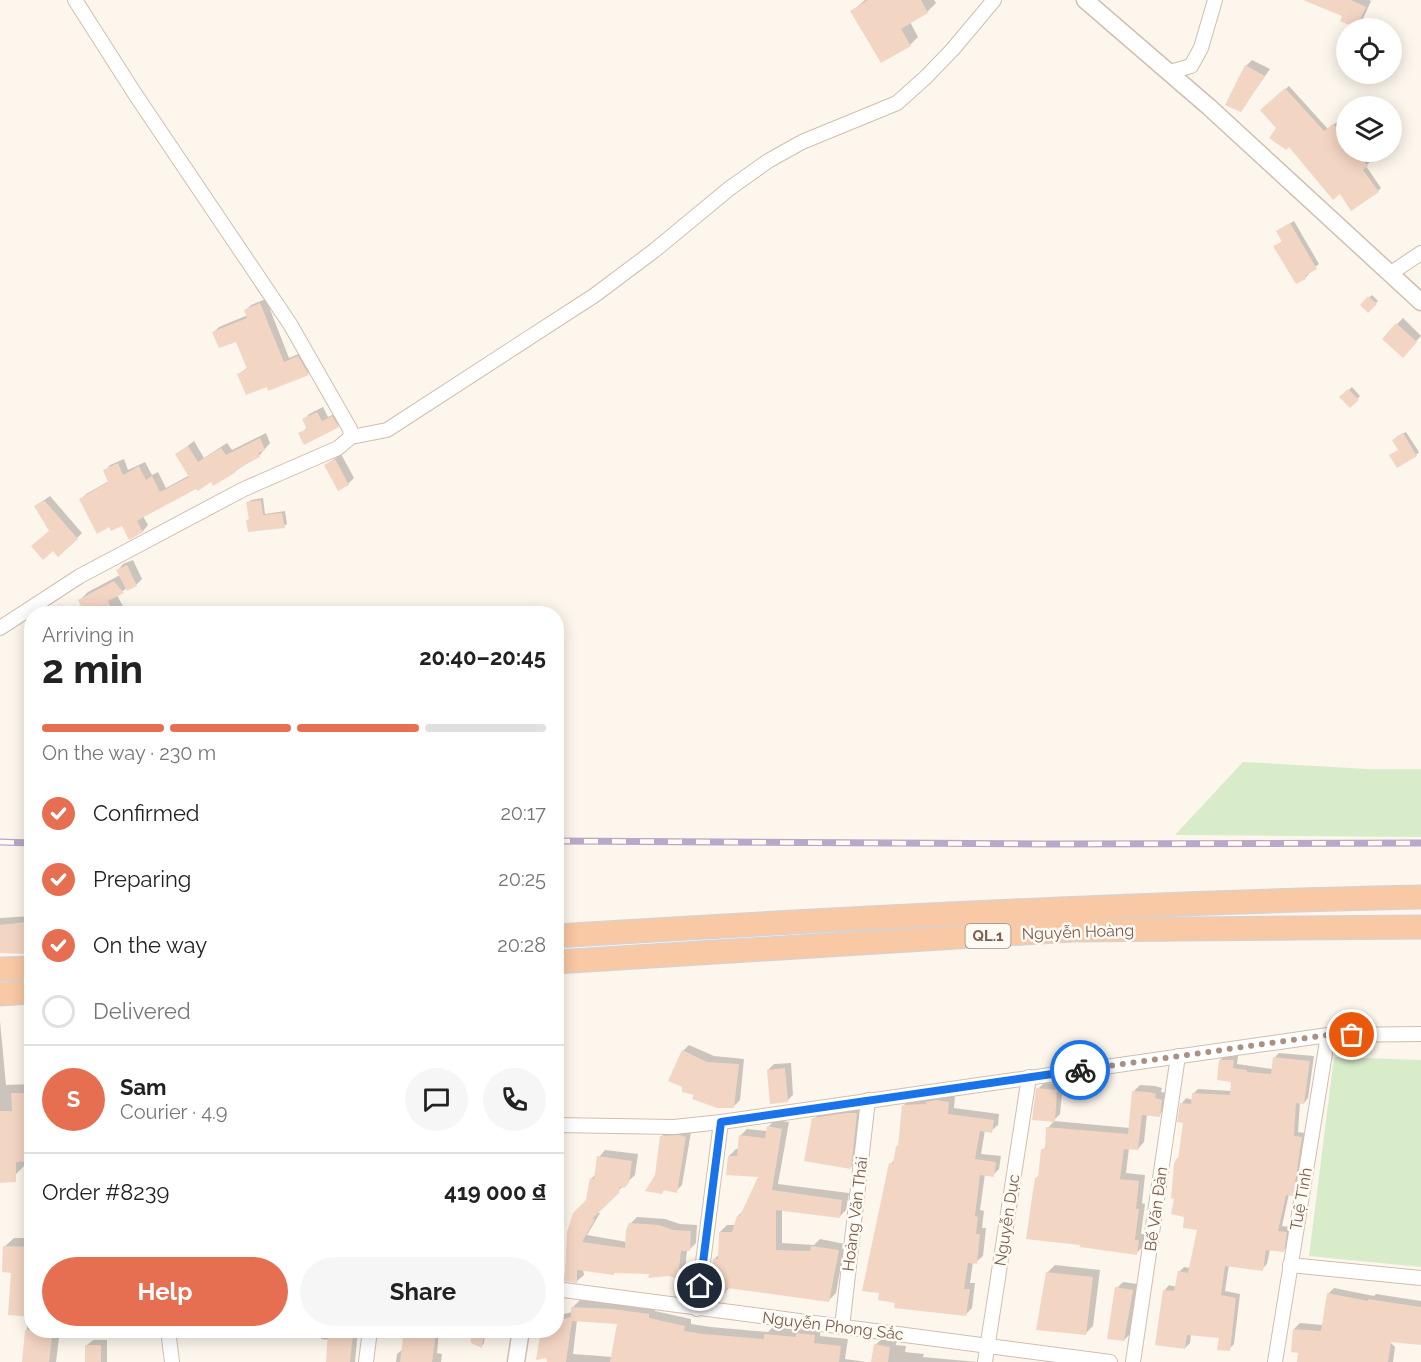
<!DOCTYPE html>
<meta charset="utf-8">
<style>
body{margin:0;font-family:Raleway,sans-serif;background:#f6f6f6;color:#222;height:100vh;display:flex;flex-direction:column;font-size:22px;white-space:nowrap}
*{box-sizing:border-box;margin:0}
p{font-size:20px;color:#767676}
.icon{flex:none;width:33px;height:33px;fill:none;stroke:currentColor;stroke-width:2;stroke-linecap:round;stroke-linejoin:round}
.map{position:relative;flex:1;overflow:hidden}
.drawer{position:absolute;left:24px;top:606px;width:540px;height:732px;display:flex;flex-direction:column;background:#fff;border-radius:24px;box-shadow:0 3px 15px #0003}
.drawer>*{flex:none}
.fabs{position:absolute;left:1336px;top:18px;display:grid;gap:12px}
.fabs a{display:grid;place-items:center;width:66px;height:66px;border-radius:50%;background:#fff;box-shadow:0 3px 15px #0003;font-size:30px}
.pin{position:absolute;display:grid;place-items:center;width:51px;height:51px;color:#fff;margin:-26px;border:3px solid #fff;border-radius:50%;box-shadow:0 2px 6px #0007}
.courier{position:absolute;display:grid;place-items:center;width:60px;height:60px;margin:-30px;border:4px solid #1a73e8;border-radius:50%;background:#fff;color:#222;box-shadow:0 2px 8px #0007}
.headline em{font-style:normal;font-weight:700}
.headline div{display:flex;flex-direction:column-reverse}
.headline{display:flex;align-items:center;justify-content:space-between;height:102px;padding:0 18px}
h1{font-size:39px;font-weight:700;line-height:45px}
.bar{display:grid;grid-template-columns:repeat(4,1fr);gap:9px 6px;align-content:center;height:72px;padding:0 18px}
.bar i{height:8px;border-radius:4px;background:#e0e0e0}
.bar .on{background:#e76f51}
.bar p{grid-column:span 4}
.line{display:flex;align-items:center;gap:15px;padding:0 18px;border-top:2px solid #e0e0e0}
.line div{flex:1}
.round{display:grid;place-items:center;flex:none;width:63px;height:63px;border-radius:32px;background:#f6f6f6}
ol{padding:0 18px;list-style:none}
li{display:flex;align-items:center;gap:18px;height:66px}
li p{margin-inline-start:auto}
li .icon{padding:6px;border-radius:50%;background:#e76f51;color:#fff;stroke-width:4}
li:last-child{color:#767676}
li i{width:33px;height:33px;border:3px solid #e0e0e0;border-radius:50%}
.action{display:flex;gap:12px;margin-top:auto;padding:12px 18px}
.action a{flex:1;height:69px;border-radius:36px;background:#e76f51;color:#fff;font-size:24px;font-weight:700;line-height:69px;text-align:center}
.action a+a{background:#f6f6f6;color:#222}
.map>svg:first-child{display:block}
.green{fill:#d8ecc9}
.shadow{fill:#0003;fill-rule:evenodd}
.building{fill:#f3d5c3}
.lines{fill:none;stroke-linecap:round;stroke-linejoin:round}
.minor-casing{stroke:#d1beb0;stroke-width:16}
.tertiary-casing{stroke:#d1beb0;stroke-width:19}
.trunk-casing{stroke:#dad1cd;stroke-width:25}
.minor{stroke:#fff;stroke-width:14}
.tertiary{stroke:#fff;stroke-width:16}
.trunk{stroke:#f9c8a4;stroke-width:22}
.rail-casing{stroke:#b9a8c9;stroke-width:7}
.rail{stroke:#fffaf3;stroke-width:4.5;stroke-dasharray:14;stroke-linecap:butt}
.done{stroke:#a89285;stroke-width:6;stroke-dasharray:0 10.8}
.route{stroke:#1a73e8;stroke-width:8}
.labels{text-anchor:middle;dominant-baseline:central;stroke-width:5;stroke-linejoin:round;paint-order:stroke}
.shield{fill:#fffaf3;stroke:#a28b7f;stroke-width:1.5}
.shield-label{font-size:15px;font-weight:bold;fill:#7a5c4d}
.street-label{font-size:16px;fill:#7a5c4d;stroke:#fffaf3}
</style>
<div class="map">
<svg width="1421" height="1362" viewBox="0 0 1421 1362">
<rect width="100%" height="100%" fill="#fdf6ec"/>
<!-- green -->
<g class="green">
<path d="M1243 762 1368 769H1421V837L1175 835Z"/>
<path d="M1334 1057 1421 1060V1267L1309 1256Z"/>
</g>
<!-- shadow -->
<g class="shadow">
<path d="M865 0H934L936 3 927 12 910 22 918 37 910 45 852 11Z"/>
<path d="M1322 0H1369L1371 1 1362 21 1356 27 1344 15Z"/>
<path d="M1252 60 1270 69 1241 110 1227 104 1246 66Z"/>
<path d="M1289 86 1328 129 1337 122 1343 129 1347 133V152H1362L1370 162 1366 166 1381 188 1378 191 1341 192 1262 110Z"/>
<path d="M1294 221 1319 264 1308 272 1309 274 1305 278 1275 246 1283 241 1278 231Z"/>
<path d="M1372 295 1378 301 1368 311 1362 305Z"/>
<path d="M266 299 289 358 303 352 313 368 308 373 267 385 239 374 248 367 237 340 214 332 219 327 248 315 246 310 251 305Z"/>
<path d="M1403 318 1421 336 1403 355 1384 338Z"/>
<path d="M1352 387 1360 396 1350 406 1342 397Z"/>
<path d="M323 407 328 417 338 412 343 421 338 426 300 434 308 427 304 420 309 414Z"/>
<path d="M1406 432 1419 452 1416 455 1400 449 1396 437Z"/>
<path d="M266 433 270 443 259 456 235 471 197 487 143 516 148 525 143 531 130 538 122 524 81 500 86 494 109 481 105 471 110 465 124 459 128 470 145 462 152 475 158 472 166 488 190 475 177 454 194 441 204 458 227 443 232 450Z"/>
<path d="M341 454 354 478 348 484 326 465Z"/>
<path d="M50 496 82 533 77 538 51 530 36 506Z"/>
<path d="M263 498 265 514 285 511 287 524 284 526 248 520 250 518 248 503 251 500Z"/>
<path d="M133 560 142 579 136 585 127 589V588L117 595 127 614H87L80 600 88 592 120 575 118 570 123 564Z"/>
<path d="M32 916V948L26 952 0 951V918Z"/>
<path d="M0 1021 6 1085 32 1084V1160H25V1165L16 1174 0 1178Z"/>
<path d="M689 1045 714 1056 744 1059 740 1100 734 1106 695 1094 683 1051Z"/>
<path d="M1279 1053 1314 1056 1308 1098 1304 1103 1300 1102 1298 1132 1306 1133 1297 1189 1292 1194H1289L1282 1226 1291 1227 1288 1246 1283 1251 1270 1249 1267 1264 1262 1269 1229 1265 1225 1291 1240 1294 1234 1344 1229 1349 1220 1337 1191 1334 1190 1343 1185 1348 1165 1290 1169 1285 1177 1287 1179 1272 1184 1267 1190 1268 1199 1229 1186 1216 1176 1198 1177 1159 1179 1157 1185 1122 1182 1103 1186 1098 1193 1100V1094L1198 1089 1232 1091 1233 1081 1220 1060 1225 1056H1238L1237 1064 1272 1069 1274 1058Z"/>
<path d="M791 1063 793 1095 787 1101 768 1070 774 1064Z"/>
<path d="M1044 1083 1063 1084 1060 1114 1054 1120 1038 1089Z"/>
<path d="M1140 1085 1155 1086 1162 1088 1161 1092 1168 1093 1166 1108 1159 1115 1147 1114 1144 1142 1138 1149 1129 1148 1126 1173 1145 1175 1142 1203 1145 1204 1141 1234H1145L1143 1247 1136 1253 1036 1178 1040 1175 1043 1150 1046 1146 1048 1128 1054 1121 1130 1128 1133 1092Z"/>
<path d="M943 1095 955 1096 954 1108 999 1114 998 1125 991 1131 985 1130 981 1154 1001 1156 999 1169 993 1175 985 1174 980 1210 984 1211 982 1228H986L983 1256 976 1262H973L970 1283H975L972 1308 966 1314 891 1164 895 1159 897 1147 900 1144 903 1106 910 1099H931L934 1096Z"/>
<path d="M863 1108 856 1161 851 1167 814 1119 820 1113Z"/>
<path d="M775 1120 789 1122 778 1184 849 1193 846 1210 839 1217 782 1209V1243L814 1245 820 1239 845 1244 836 1293 829 1300 730 1287 726 1291 714 1259 720 1254V1232L727 1225H736L738 1216 745 1209 760 1176 729 1156 736 1149H739L740 1136 747 1129 767 1131 768 1127Z"/>
<path d="M668 1131 691 1132 682 1185 676 1191 665 1189 662 1192 656 1175 662 1136Z"/>
<path d="M605 1150 638 1154 635 1175 596 1212 600 1213 587 1235 627 1242 630 1224 637 1217 665 1219 680 1224 697 1225 696 1243 689 1250H687L685 1270 678 1277 651 1272H615L613 1274 583 1269 584 1275 577 1281 565 1280 588 1201 591 1179 596 1174 599 1157Z"/>
<path d="M14 1238H28L27 1246 32 1247V1330H60L56 1362H24L28 1315 4 1247Z"/>
<path d="M1055 1265 1100 1270 1093 1326 1085 1334 1047 1273Z"/>
<path d="M1123 1282 1138 1284 1130 1334 1124 1340 1117 1288Z"/>
<path d="M1334 1288 1374 1296 1376 1294 1421 1301V1324L1388 1340 1395 1347 1393 1362H1299L1300 1351 1294 1329 1300 1323 1323 1325 1328 1294Z"/>
<path d="M580 1300 621 1302 656 1307 655 1311 691 1319V1324L711 1327 768 1332 773 1327 801 1330 805 1326 821 1328 820 1336 848 1339 845 1359 867 1362H548L556 1330V1316L572 1312V1308ZM577 1320 619 1322 613 1357 573 1354Z"/>
<path d="M322 1330H358L355 1362H328L329 1340 321 1339Z"/>
<path d="M406 1330H439L437 1353 442 1354 441 1362H396L397 1354 402 1350Z"/>
<path d="M472 1330H485L484 1344 481 1346Z"/>
<path d="M883 1338 897 1340 896 1345 906 1346 905 1352 924 1354 923 1357 977 1362H872L875 1345Z"/>
<path d="M93 1340H107V1362H87V1345Z"/>
</g>
<!-- building -->
<g class="building">
<path d="M868 0H921L928 13 901 29 911 46 881 63 850 11Z"/>
<path d="M1303 0H1351L1366 7 1356 28 1340 21 1342 16Z"/>
<path d="M1245 65 1265 76 1241 112 1225 105Z"/>
<path d="M1285 88 1324 131 1333 124 1347 140V152H1356L1368 166 1363 170 1379 192 1351 211 1340 194 1333 200 1289 147 1286 150 1269 138 1276 128 1260 110Z"/>
<path d="M1290 223 1317 269 1305 276 1306 279 1296 284 1273 246 1282 242 1276 231Z"/>
<path d="M1368 296 1377 304 1368 313 1360 305Z"/>
<path d="M260 303 284 362 298 356 309 375 268 391 267 387 246 395 237 374 247 369 236 342 219 348 212 332 247 318 244 310Z"/>
<path d="M1396 323 1417 342 1403 358 1382 339Z"/>
<path d="M1348 389 1359 400 1350 408 1339 397Z"/>
<path d="M317 412 322 421 332 416 339 427 304 445 298 433 307 429 302 419Z"/>
<path d="M1403 433 1417 456 1397 468 1389 455 1398 450 1392 440Z"/>
<path d="M260 438 265 450 258 453 260 457 235 470 236 472 213 486 211 482 198 491 196 489 142 518 137 521 143 532 129 540 122 526 111 531 109 527 97 534 79 499 108 482 103 470 118 463 123 475 139 466 146 480 152 476 160 492 189 477 175 454 188 446 198 462 221 448 226 455Z"/>
<path d="M335 459 349 485 338 491 324 465Z"/>
<path d="M44 500 78 539 58 557 53 551 43 560 31 546 49 531 34 506Z"/>
<path d="M261 500 263 515 282 513 285 528 248 532 246 520H249L246 502Z"/>
<path d="M127 565 137 586 127 591 116 570Z"/>
<path d="M114 581 124 593 108 601 114 614H85L78 600Z"/>
<path d="M26 922 27 954 0 953V925Z"/>
<path d="M682 1050 707 1062 739 1064 734 1108H717L692 1099 694 1095 682 1092V1087L668 1081Z"/>
<path d="M1273 1057 1310 1061 1304 1104 1296 1103 1294 1136 1302 1137 1293 1196 1286 1195 1278 1231 1287 1232 1284 1252 1266 1250 1263 1271 1225 1266 1221 1295 1236 1298 1230 1351 1217 1350 1219 1338 1187 1335 1185 1349 1155 1345 1163 1290 1174 1291 1178 1271 1188 1273 1197 1230 1183 1228 1184 1217 1171 1214 1174 1199 1171 1198 1174 1164 1176 1159H1178L1183 1123 1177 1122 1180 1103 1191 1104 1192 1093 1230 1095 1231 1082 1217 1080 1219 1060H1234L1233 1068 1247 1070V1072L1271 1074Z"/>
<path d="M785 1068 788 1102 770 1104 767 1070Z"/>
<path d="M1036 1088 1057 1090 1055 1122 1032 1120Z"/>
<path d="M1132 1091 1148 1092 1156 1094 1155 1098 1162 1100 1160 1117 1142 1115 1138 1150 1124 1149 1120 1179 1139 1181 1136 1209H1139L1135 1240H1139L1137 1255 1080 1247V1245L1026 1239 1035 1178H1038L1041 1149H1045L1046 1127 1128 1134Z"/>
<path d="M11 1093H29L32 1161 16 1162V1182L0 1183V1111H12Z"/>
<path d="M936 1100 949 1102 948 1114 994 1120 992 1133 980 1131 975 1159 996 1162 994 1177 980 1175 975 1216 978 1217 976 1234H980L977 1264 968 1263 964 1289H970L966 1316 894 1308 895 1303 878 1300 879 1293 862 1291 889 1163 893 1164 896 1146H898L902 1105 926 1104V1102Z"/>
<path d="M847 1113H857L851 1169 804 1161 812 1118Z"/>
<path d="M767 1126 782 1129 772 1190 842 1200 840 1218 776 1210V1250L810 1251 811 1246 839 1250 829 1302 727 1288 726 1293 709 1291 713 1259H718L719 1232H732L737 1216H740L758 1177 726 1175 728 1156H737L739 1135 765 1138Z"/>
<path d="M680 1135 686 1137 677 1193 663 1190 662 1194 645 1191 655 1175 660 1136Z"/>
<path d="M597 1156 632 1161 629 1183 624 1188 620 1187 619 1193 592 1219H595L582 1242 625 1248 626 1230 629 1223 659 1225 673 1230 691 1231 690 1251H681L678 1279 668 1276 648 1278 649 1274 614 1273V1275L577 1270V1283L563 1281 565 1272 567 1232 573 1213 586 1200 590 1178 594 1179Z"/>
<path d="M3 1246 32 1247V1317L8 1315 11 1273 2 1272Z"/>
<path d="M1046 1272 1093 1277 1086 1335 1036 1330Z"/>
<path d="M1115 1287 1133 1290 1124 1341 1107 1339Z"/>
<path d="M1327 1293 1368 1301V1299L1421 1307V1345L1391 1342 1388 1362H1297L1298 1353 1291 1352 1293 1329 1321 1331Z"/>
<path d="M571 1307 613 1309 649 1314V1318L685 1326 684 1331 703 1334 764 1339V1334L796 1337V1333L815 1335 814 1343 841 1346 839 1362H610L617 1324 572 1321 566 1362H547L546 1358 536 1360 541 1330H556V1321L571 1317Z"/>
<path d="M25 1330H53L49 1362H22Z"/>
<path d="M404 1330 436 1333 432 1362H400Z"/>
<path d="M470 1330H484L482 1348 471 1343Z"/>
<path d="M328 1331 353 1334 350 1362H326Z"/>
<path d="M874 1344 890 1347 888 1362H871Z"/>
<rect x="85" y="1345" width="16" height="17"/>
</g>
<g class="lines">
<defs>
<g id="minor">
<path d="M1170 72 1191 66 1201 48 1215 0"/>
<path d="M1391 273 1421 253"/>
<path d="M351 437 387 430 595 295 655 250 730 188 768 161 802 142 897 103 926 77 953 49 994 0"/>
<path d="M0 628 80 576 244 489 338 448 351 437 350 429 290 324 135 94 75 0"/>
<path d="M556 1125 674 1127 721 1122 1328 1035 1421 1034"/>
<path d="M1290 1265 1421 1278"/>
<path d="M556 1289 1110 1362"/>
<path d="M697 1309 721 1122"/>
<path d="M842 1327 868 1100"/>
<path d="M168 1330 172 1362"/>
<path d="M366 1362 370 1330"/>
<path d="M985 1362 1029 1077"/>
<path d="M1133 1362 1178 1056"/>
<path d="M1275 1362 1328 1035"/>
</g>
<g id="tertiary">
<path d="M1085 0 1209 107 1421 302"/>
<path d="M516 1362 521 1330"/>
</g>
<g id="trunk">
<path d="M556 936C845 918 1132 903 1421 897"/>
<path d="M556 962 1072 930 1421 927"/>
<path d="M0 969 32 968"/>
<path d="M0 994 32 992"/>
</g>
</defs>
<!-- minor casing -->
<use href="#minor" class="minor-casing"/>
<!-- tertiary casing -->
<use href="#tertiary" class="tertiary-casing"/>
<!-- trunk casing -->
<use href="#trunk" class="trunk-casing"/>
<!-- minor -->
<use href="#minor" class="minor"/>
<!-- tertiary -->
<use href="#tertiary" class="tertiary"/>
<!-- trunk -->
<use href="#trunk" class="trunk"/>
<defs>
<g id="rail">
<path d="M556 841 1041 844 1421 843"/>
<path d="M0 842 32 843"/>
</g>
</defs>
<!-- rail casing -->
<use href="#rail" class="rail-casing"/>
<!-- rail -->
<use href="#rail" class="rail"/>
</g>
<g class="lines">
<!-- done -->
<path class="done" d="M1080 1070 1328 1035H1352"/>
<!-- route -->
<path class="route" d="M700 1286 721 1122 1080 1070"/>
</g>
<g class="labels">
<!-- shield labels -->
<rect class="shield" x="965.5" y="924" width="45" height="24" rx="4.5"/>
<g class="shield-label">
<text x="988" y="936">QL.1</text>
</g>
<!-- street labels -->
<g class="street-label">
<text transform="translate(1078 932) rotate(-2)">Nguyễn Hoàng</text>
<text transform="translate(1301 1199) rotate(-80)">Tuệ Tĩnh</text>
<text transform="translate(1156 1209) rotate(-82)">Bế Văn Đàn</text>
<text transform="translate(855 1214) rotate(-83)">Hoàng Văn Thái</text>
<text transform="translate(1007 1220) rotate(-81)">Nguyễn Dục</text>
<text transform="translate(833 1326) rotate(7)">Nguyễn Phong Sắc</text>
</g>
</g>
</svg>
<div class="fabs">
<a><svg class="icon" aria-label="locate" viewBox="0 0 24 24"><circle cx="12" cy="12" r="6"/><path d="M12 2v4M12 18v4M2 12h4M18 12h4"/></svg></a>
<a><svg class="icon" aria-label="layers" viewBox="0 0 24 24"><path d="M12 4l9 5-9 5-9-5zM3 14l9 5 9-5"/></svg></a>
</div>
<div class="pin" style="left:1352px;top:1035px;background:#ea580c"><svg class="icon" aria-label="bag" viewBox="0 0 24 24"><path d="M5 8h14l-1 12H6zM9 8a3 3 0 0 1 6 0"/></svg></div>
<div class="pin" style="left:700px;top:1286px;background:#1f2937"><svg class="icon" aria-label="home" viewBox="0 0 24 24"><path d="M3 11l9-7 9 7M6 9v11h12V9"/></svg></div>
<div class="courier" style="left:1080px;top:1070px"><svg class="icon" aria-label="bike" viewBox="0 0 24 24"><circle cx="6" cy="16" r="4"/><circle cx="18" cy="16" r="4"/><path d="M6 16l4-8h5l3 8M10 8l3 8H6M13 5h3"/></svg></div>
<section class="drawer">
<div class="headline"><div><h1>2 min</h1><p>Arriving in</p></div><em>20:40–20:45</em></div>
<div class="bar"><i class="on"></i><i class="on"></i><i class="on"></i><i></i><p>On the way · 230 m</p></div>
<ol>
<li><svg class="icon" aria-label="check" viewBox="0 0 24 24"><path d="M5 12l5 5 9-10"/></svg>Confirmed<p>20:17</p></li>
<li><svg class="icon" aria-label="check" viewBox="0 0 24 24"><path d="M5 12l5 5 9-10"/></svg>Preparing<p>20:25</p></li>
<li><svg class="icon" aria-label="check" viewBox="0 0 24 24"><path d="M5 12l5 5 9-10"/></svg>On the way<p>20:28</p></li>
<li><i></i>Delivered</li>
</ol>
<div class="line" style="height:108px"><b class="round" style="background:#e76f51;color:#fff">S</b><div><b>Sam</b><p>Courier · 4.9</p></div><a class="round"><svg class="icon" aria-label="chat" viewBox="0 0 24 24"><path d="M4 5h16v11H9l-5 4z"/></svg></a><a class="round"><svg class="icon" aria-label="phone" viewBox="0 0 24 24"><path d="M5 4h4l2 5-3 2q2 4 5 5l2-3 5 2v4C11 20 4 13 5 4z"/></svg></a></div>
<div class="line" style="height:78px"><div>Order #8239</div><b>419 000 ₫</b></div>
<div class="action"><a>Help</a><a>Share</a></div>
</section>
</div>
